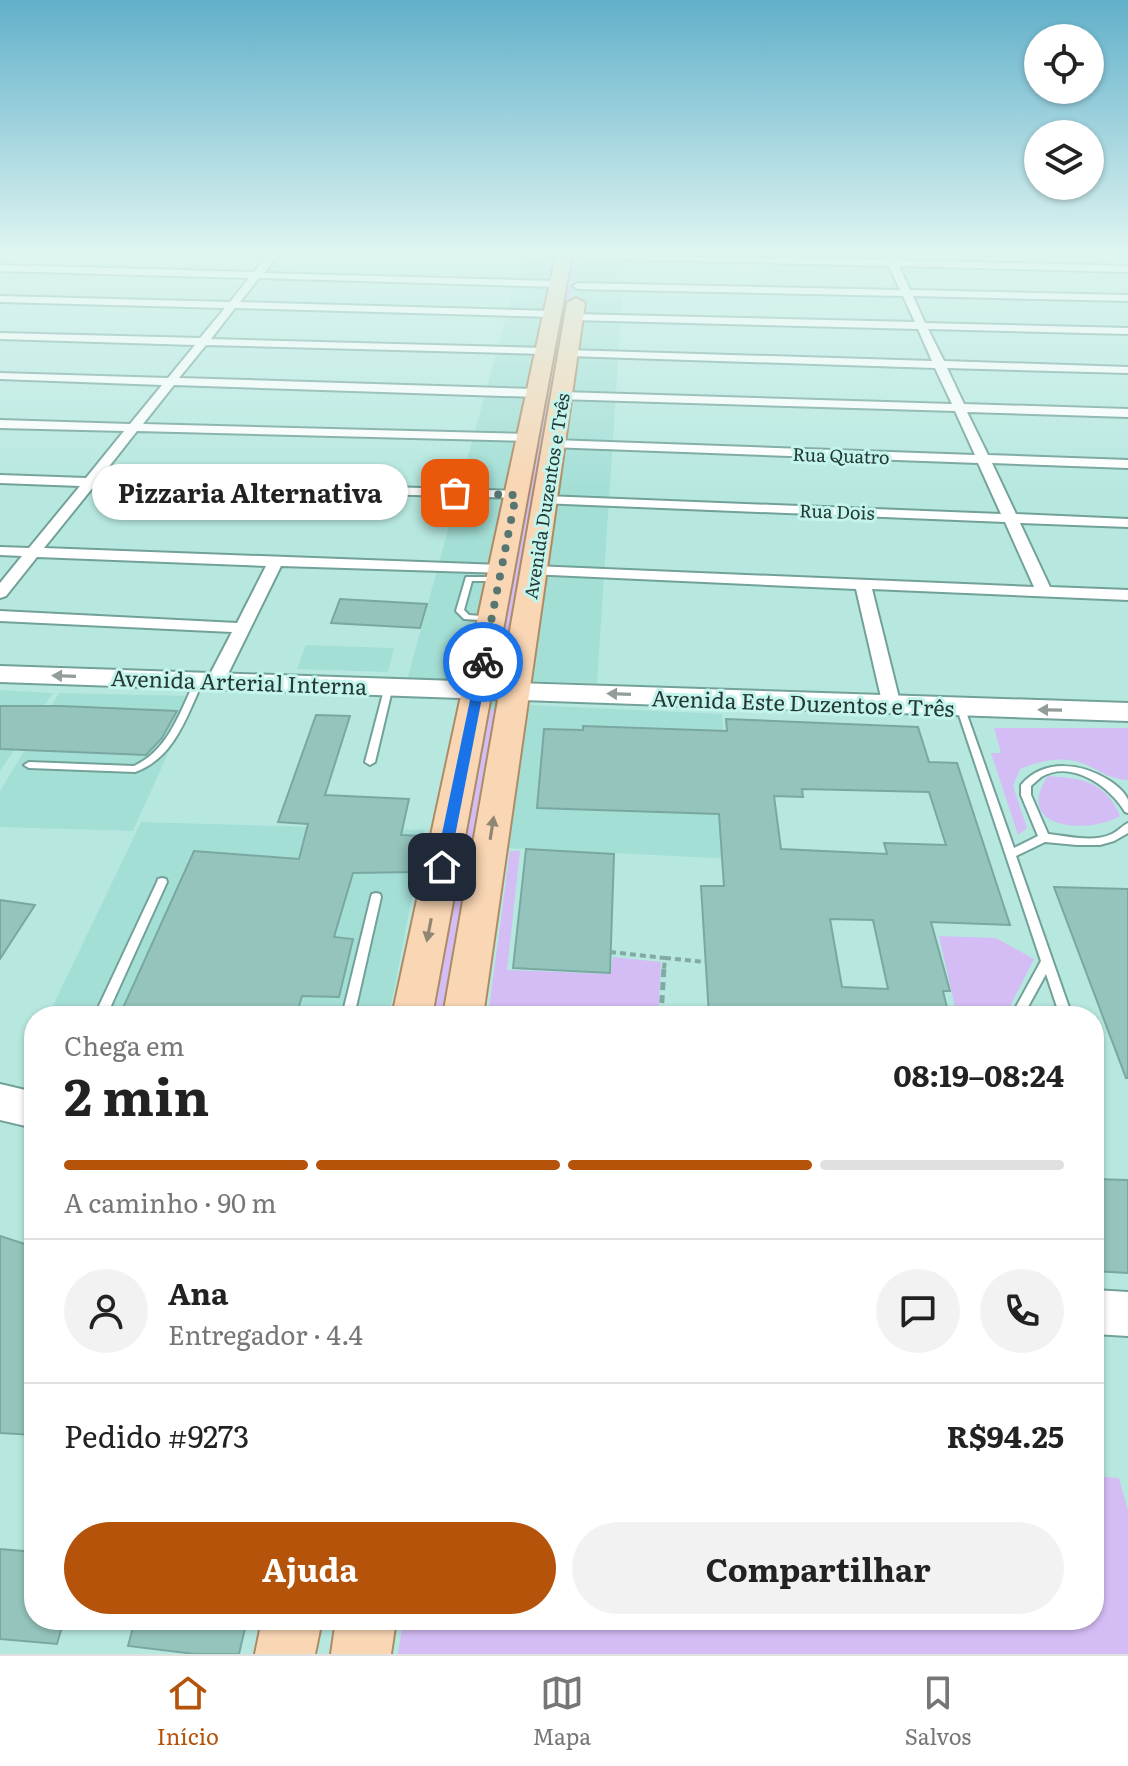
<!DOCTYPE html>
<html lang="pt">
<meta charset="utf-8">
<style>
body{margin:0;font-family:Literata,serif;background:#f2f2f2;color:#222;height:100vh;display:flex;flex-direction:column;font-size:30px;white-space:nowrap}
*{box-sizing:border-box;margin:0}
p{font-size:26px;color:#767676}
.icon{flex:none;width:44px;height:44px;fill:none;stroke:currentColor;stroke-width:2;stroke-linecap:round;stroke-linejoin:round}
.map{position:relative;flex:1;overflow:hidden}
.sheet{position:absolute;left:24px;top:1006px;width:1080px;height:624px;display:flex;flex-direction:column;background:#fff;border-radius:32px;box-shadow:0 2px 6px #0004}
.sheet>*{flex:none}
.buttons{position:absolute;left:1024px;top:24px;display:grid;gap:16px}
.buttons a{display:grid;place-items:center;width:80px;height:80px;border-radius:50%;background:#fff;box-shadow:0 2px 6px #0004;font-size:40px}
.pin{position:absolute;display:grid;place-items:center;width:68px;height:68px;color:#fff;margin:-34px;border-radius:16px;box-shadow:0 4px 12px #0006}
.courier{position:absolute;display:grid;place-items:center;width:80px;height:80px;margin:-40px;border:6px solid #1a73e8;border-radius:50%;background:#fff;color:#222;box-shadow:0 2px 10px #0007}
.bubble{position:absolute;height:56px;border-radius:28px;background:#fff;box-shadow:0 2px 6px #0004;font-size:26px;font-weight:700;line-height:56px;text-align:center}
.overview em{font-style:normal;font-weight:700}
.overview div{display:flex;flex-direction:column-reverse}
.overview{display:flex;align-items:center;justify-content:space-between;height:136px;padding:0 40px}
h1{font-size:52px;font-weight:700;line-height:60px}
.bar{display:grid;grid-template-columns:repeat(4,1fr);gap:12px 8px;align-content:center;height:96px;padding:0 40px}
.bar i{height:10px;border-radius:6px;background:#e0e0e0}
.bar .on{background:#b45309}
.bar p{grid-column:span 4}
.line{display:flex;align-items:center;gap:20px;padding:0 40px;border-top:2px solid #e0e0e0}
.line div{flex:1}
.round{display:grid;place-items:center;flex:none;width:84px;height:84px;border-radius:42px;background:#f2f2f2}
.cta{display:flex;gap:16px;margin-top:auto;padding:16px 40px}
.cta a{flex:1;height:92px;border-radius:48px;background:#b45309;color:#fff;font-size:32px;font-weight:700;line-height:92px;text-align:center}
.cta a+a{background:#f2f2f2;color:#222}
.tab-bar{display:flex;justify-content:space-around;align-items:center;height:112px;border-top:2px solid #e0e0e0;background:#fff;font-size:22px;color:#767676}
.tab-bar a{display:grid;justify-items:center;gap:4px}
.tab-bar .on{color:#b45309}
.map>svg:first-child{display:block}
.built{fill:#a4dfd6}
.green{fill:#d4bcf5}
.building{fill:#94c4bc;stroke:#79a8a1;stroke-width:2;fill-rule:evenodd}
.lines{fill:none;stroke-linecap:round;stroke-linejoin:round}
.lane-casing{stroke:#72a199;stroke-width:4}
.street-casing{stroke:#72a199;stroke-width:4}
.secondary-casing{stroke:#72a199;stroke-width:4}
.primary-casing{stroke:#ac8c67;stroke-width:4}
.path-far1{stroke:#83a9a3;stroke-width:4;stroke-dasharray:6 4;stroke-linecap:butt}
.path{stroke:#83a9a3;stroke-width:5;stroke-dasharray:8 5;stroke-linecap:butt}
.lane{fill:#fff;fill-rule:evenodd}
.street{fill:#fff;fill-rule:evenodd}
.secondary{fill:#fff;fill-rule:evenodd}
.primary{fill:#f9d6b4;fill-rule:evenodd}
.oneway{fill:#929c9a}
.oneway2{fill:#8f8774}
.route{fill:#1a73e8}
.done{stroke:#587671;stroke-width:8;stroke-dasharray:0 14.4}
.labels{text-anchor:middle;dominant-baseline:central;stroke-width:6;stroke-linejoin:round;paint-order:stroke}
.far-street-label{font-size:18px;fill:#253835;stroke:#c4f5ed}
.street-label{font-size:22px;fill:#253835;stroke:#c4f5ed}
</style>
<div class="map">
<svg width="1128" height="1654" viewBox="0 0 1128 1654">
<rect width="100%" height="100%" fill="#b7e8e0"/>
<!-- built -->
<g class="built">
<path d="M523 255H625L597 683 527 681 484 1016H397L469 694 404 691Z"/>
<path d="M306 645 394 648 388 672 297 669Z"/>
<path d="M0 690 53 693 0 771Z"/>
<path d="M59 693 194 696 133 831 0 827V791Z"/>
<path d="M530 705 722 714 736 859 508 848Z"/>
<path d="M141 822 425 830 389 1016H48Z"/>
</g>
<!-- green -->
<g class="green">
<path d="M571 255H578L508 668 494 667Z"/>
<path d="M485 709 499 710 445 1016H426Z"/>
<path d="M994 728H1128V780C1110 779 1104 773 1087 765 1065 755 1042 760 1020 769L1013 786 1027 828 1018 835 991 753H1001Z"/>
<path d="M1048 776C1082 778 1106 782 1120 816 1087 835 1012 829 1048 776Z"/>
<path d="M510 851H520L507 970 611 974 613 957 661 962 658 1016H488Z"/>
<path d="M939 936 996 938 1034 959 1005 1016H957Z"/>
<path d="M1094 1476 1119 1478 1128 1511V1654H398L403 1620H1094Z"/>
</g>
<!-- building -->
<g class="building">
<path d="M340 599 427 604 420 628 331 623Z"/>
<path d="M0 706H61L177 711 162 738 146 755 0 749Z"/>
<path d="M316 715 350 716 325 795 409 799 401 835 423 836 415 872 353 873 334 937 353 939 339 997 302 996 296 1016H208L122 1010 194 851 299 859 308 824 278 822Z"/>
<path d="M726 719 918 727 929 762 957 763 1010 925 931 922 950 991H943L949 1016H709L701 886H724L719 814 537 808 544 729 583 730V726L727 731ZM802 789 929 792 946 845 884 843 887 854 781 849 774 796 803 797ZM830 919 873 920 888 989 842 987Z"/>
<path d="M526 849 614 854 610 973 513 968Z"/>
<path d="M1054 887 1128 889V1078H1126Z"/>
<path d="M0 900 35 905 0 959Z"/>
<path d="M1094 1179 1128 1180V1273L1094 1271Z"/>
<path d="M0 1236 34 1247V1435L0 1433Z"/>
<path d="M0 1549 34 1552V1620H64L57 1644 0 1639Z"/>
<path d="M135 1620H247L239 1654H195L128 1646Z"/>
</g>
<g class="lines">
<defs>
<g id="lane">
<path d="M466 577H498L502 579 498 581H472L464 610 469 615 493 617V621L464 619 456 611Z"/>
<path d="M200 676 204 679C187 715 175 758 135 772L29 768 24 765 29 762 134 766C169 750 180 711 196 679Z"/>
<path d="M389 683 393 686 375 762 370 765 365 762 385 686Z"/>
<path d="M961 706 965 709 1014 848 1038 836 1021 795V785C1044 758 1082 763 1110 781 1116 785 1125 792 1128 800 1128 801 1128 811 1128 813L1125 812C1110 786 1071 759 1041 777 1040 778 1032 785 1031 786V795L1048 834C1068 836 1093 843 1112 834 1118 831 1122 826 1128 823V833L1114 841 1100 845H1077L1045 842 1016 856 1072 1016H1060L1046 974 1023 1016H1011L1041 961 957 709Z"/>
<path d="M162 878 166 879 167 882 110 1008V1016H98V1008L157 882 158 879Z"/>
<path d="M376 893 380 894 381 897 354 1016H342L371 897 372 894Z"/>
</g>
<g id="street">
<path d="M268 255H278L264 273 558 281 563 284 558 287 259 278 240 302 552 311 557 314 552 317 235 308 211 339 544 348 549 351 544 354 206 345 179 378 536 389 542 393 536 397 174 385 143 424 528 434 532 435V441L137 431 100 478 516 491 523 495 521 498 94 486 44 548 501 565 506 567V573L281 566 225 680 216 686 207 680 232 632 0 621V611L237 623 266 566 37 557 6 596 0 598V583L22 556 0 555V547L29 548 80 486 0 483V475L86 478 124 431 0 428V420L130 424 162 385 0 379V373L168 378 195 345 0 339V333L200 338 225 308 0 302V296L230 302 249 278 0 271V265L254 272Z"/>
<path d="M545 255H569L564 258Z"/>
<path d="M578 255 887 260 885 255H893L896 260 1128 266V272L899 266 910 290 1128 295V301L913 296 925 323 1128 328V334L928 329 944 361 1128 367V373L947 368 964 404 1128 409V417L967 412 988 455 1128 460V468L992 463 1016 514 1128 519V527L1020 523 1050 587 1128 590V600L872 589 901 706 892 712 883 706 856 589 529 574V568L534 566 1034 587 1005 522 540 503V497L545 496 1001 514 978 463 549 447 548 444 554 440 975 455 955 411 558 399 556 396 562 392 952 404 935 368 568 356 562 353 568 350 932 361 918 329 574 320 569 317 574 314 915 322 903 296 578 289 573 286 578 283 900 290 889 266 583 258Z"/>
</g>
<g id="secondary">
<path d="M0 666 1128 703V721L0 682Z"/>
<path d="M0 1084 34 1092V1128L0 1120Z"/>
<path d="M1094 1290 1128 1292V1336L1094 1334Z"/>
</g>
<g id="primary">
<path d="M556 255H572L432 1016H392Z"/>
<path d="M576 298 585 303 483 1016H443L567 303Z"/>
<path d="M262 1620H322L315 1654H255Z"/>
<path d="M336 1620H396L391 1654H331Z"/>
</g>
</defs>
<!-- lane casing -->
<use href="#lane" class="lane-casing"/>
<!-- street casing -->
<use href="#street" class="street-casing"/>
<!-- secondary casing -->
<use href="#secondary" class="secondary-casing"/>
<!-- primary casing -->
<use href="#primary" class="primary-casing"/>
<!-- path-far1 -->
<g class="path-far1">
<path d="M610 952 665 958 664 969"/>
<path d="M665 958 706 962"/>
</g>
<!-- path -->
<path class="path" d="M661 1016 664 967"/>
<!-- lane -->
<use href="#lane" class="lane"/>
<!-- street -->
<use href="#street" class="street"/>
<!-- secondary -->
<use href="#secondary" class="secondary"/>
<!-- primary -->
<use href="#primary" class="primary"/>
</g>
<!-- one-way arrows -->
<defs><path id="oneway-solid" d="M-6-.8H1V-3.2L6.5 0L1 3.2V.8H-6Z" transform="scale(2)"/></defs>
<g class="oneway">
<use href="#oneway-solid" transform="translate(64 676) rotate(-178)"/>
<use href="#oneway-solid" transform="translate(619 694) rotate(-178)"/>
<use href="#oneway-solid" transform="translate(1050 710) rotate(-179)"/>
</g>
<g class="oneway2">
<use href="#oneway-solid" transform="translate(492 828) rotate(-81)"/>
<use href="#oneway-solid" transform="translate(429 930) rotate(101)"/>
</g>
<!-- sky -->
<linearGradient id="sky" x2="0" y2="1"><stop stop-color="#61b0ca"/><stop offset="0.52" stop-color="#dff5f1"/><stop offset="1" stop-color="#dff5f1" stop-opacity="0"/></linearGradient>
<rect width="1128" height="486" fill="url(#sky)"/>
<!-- route -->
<path class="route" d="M483 659 489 662 449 867 442 872 435 867 478 662Z"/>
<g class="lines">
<!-- done -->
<path class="done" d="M455 493 516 495 483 662"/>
</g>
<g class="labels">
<!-- far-street labels -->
<g class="far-street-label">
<text transform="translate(841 455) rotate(2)">Rua Quatro</text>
<text transform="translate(546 496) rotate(-81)">Avenida Duzentos e Três</text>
<text transform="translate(837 511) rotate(2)">Rua Dois</text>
</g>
<!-- street labels -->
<g class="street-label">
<text transform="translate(239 681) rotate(2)">Avenida Arterial Interna</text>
<text transform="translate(803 702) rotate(2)">Avenida Este Duzentos e Três</text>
</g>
</g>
</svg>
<div class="buttons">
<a><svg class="icon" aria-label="locate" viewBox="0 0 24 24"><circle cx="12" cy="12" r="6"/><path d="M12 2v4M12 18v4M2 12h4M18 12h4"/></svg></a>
<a><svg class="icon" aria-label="layers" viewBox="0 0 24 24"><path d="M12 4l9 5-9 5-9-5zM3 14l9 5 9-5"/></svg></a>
</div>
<div class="pin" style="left:455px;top:493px;background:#ea580c"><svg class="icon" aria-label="bag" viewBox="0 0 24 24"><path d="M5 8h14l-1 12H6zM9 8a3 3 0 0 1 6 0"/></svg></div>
<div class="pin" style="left:442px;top:867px;background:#1f2937"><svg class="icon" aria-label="home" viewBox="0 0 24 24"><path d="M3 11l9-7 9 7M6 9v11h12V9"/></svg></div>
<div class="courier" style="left:483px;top:662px"><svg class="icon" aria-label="bike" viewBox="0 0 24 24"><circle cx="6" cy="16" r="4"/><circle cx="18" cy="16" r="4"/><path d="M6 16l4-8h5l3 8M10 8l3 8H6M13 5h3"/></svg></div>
<div class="bubble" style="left:92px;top:464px;width:316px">Pizzaria Alternativa</div>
<section class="sheet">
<div class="overview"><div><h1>2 min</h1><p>Chega em</p></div><em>08:19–08:24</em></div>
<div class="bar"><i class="on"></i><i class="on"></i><i class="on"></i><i></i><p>A caminho · 90 m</p></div>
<div class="line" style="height:144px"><a class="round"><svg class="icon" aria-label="person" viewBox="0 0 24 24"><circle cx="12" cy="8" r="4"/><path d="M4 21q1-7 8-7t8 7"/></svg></a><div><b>Ana</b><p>Entregador · 4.4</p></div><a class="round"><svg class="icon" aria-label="chat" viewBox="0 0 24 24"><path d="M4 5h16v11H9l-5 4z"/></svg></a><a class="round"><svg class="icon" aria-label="phone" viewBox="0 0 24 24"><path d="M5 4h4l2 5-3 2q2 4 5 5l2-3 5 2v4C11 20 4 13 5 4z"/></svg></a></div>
<div class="line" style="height:104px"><div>Pedido #9273</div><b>R$94.25</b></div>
<div class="cta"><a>Ajuda</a><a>Compartilhar</a></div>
</section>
</div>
<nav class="tab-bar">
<a class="on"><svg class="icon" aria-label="home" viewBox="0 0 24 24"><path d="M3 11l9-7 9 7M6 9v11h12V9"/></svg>Início</a>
<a><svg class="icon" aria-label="map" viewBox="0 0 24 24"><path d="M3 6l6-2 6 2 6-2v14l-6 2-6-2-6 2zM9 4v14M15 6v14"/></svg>Mapa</a>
<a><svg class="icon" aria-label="saved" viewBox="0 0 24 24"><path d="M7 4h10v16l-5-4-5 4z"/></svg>Salvos</a>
</nav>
